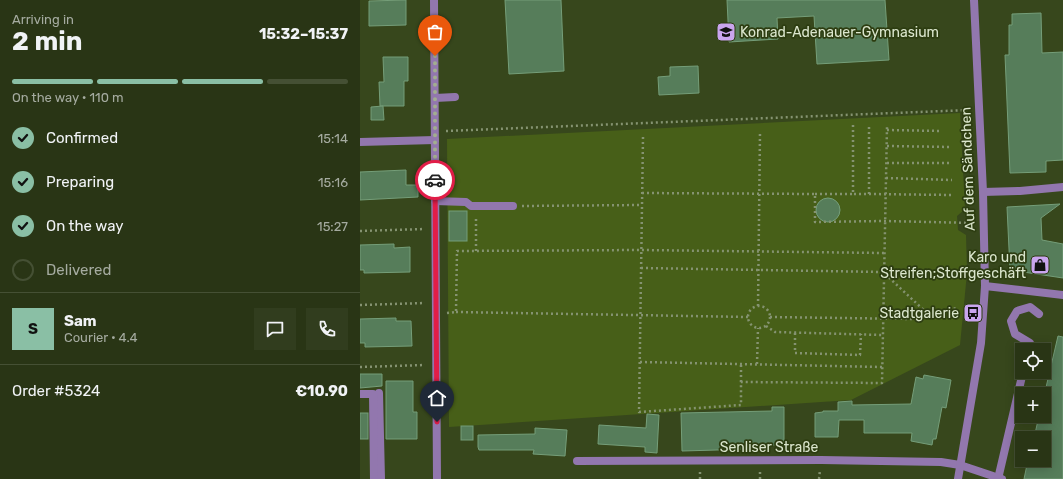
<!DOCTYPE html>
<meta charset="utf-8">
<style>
body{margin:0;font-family:Rubik,sans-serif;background:#313d1e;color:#f1f3f6;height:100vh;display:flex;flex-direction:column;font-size:15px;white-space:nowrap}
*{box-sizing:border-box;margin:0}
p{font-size:13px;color:#a5aba0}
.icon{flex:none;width:22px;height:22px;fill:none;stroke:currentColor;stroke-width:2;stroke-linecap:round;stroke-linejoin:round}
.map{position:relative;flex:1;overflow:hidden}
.side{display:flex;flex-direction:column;background:#293515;width:360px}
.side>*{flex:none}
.fabs{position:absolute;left:655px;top:343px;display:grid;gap:8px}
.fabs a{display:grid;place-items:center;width:36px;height:36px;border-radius:0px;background:#293515;box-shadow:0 2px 10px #0003,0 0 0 1px #455034;font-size:20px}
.pin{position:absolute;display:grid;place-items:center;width:34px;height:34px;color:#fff;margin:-41px -17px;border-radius:50% 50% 50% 0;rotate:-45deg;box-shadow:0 0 4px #0007}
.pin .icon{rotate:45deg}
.courier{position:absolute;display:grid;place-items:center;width:40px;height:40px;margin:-20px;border:3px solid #e11d48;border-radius:50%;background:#fff;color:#222;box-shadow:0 1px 5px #0007}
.summary em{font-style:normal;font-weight:700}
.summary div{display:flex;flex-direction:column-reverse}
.summary{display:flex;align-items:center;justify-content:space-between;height:68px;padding:0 12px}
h1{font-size:26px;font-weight:700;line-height:30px}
.bar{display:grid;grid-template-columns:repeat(4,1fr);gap:6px 4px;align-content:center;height:48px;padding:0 12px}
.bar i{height:5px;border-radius:3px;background:#455034}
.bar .selected{background:#8abfa5}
.bar p{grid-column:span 4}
.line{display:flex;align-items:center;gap:10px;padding:0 12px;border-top:1px solid #455034}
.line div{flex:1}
.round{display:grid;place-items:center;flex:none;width:42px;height:42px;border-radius:0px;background:#313d1e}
ol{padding:0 12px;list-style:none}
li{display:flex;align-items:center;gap:12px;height:44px}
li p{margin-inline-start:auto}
li .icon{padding:4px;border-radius:50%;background:#8abfa5;color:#111;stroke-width:4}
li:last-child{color:#a5aba0}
li i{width:22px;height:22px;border:2px solid #455034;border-radius:50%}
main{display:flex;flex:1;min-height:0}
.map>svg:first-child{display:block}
.green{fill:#475f18}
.building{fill:#567d5a;stroke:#759e79}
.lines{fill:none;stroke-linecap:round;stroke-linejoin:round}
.path{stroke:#859371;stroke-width:2.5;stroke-dasharray:2 3;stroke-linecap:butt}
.service{stroke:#9277ae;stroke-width:8}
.pedestrian{stroke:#9277ae;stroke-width:8}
.minor{stroke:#9277ae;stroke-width:8}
.done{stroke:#a2ae8f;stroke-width:4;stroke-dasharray:0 7.2}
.route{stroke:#e11d48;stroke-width:5}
.labels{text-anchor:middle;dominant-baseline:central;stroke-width:3.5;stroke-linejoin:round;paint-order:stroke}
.poi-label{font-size:14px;fill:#dbe6cd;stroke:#2d3d11;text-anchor:end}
.street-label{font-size:14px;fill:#dbe6cd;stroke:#2d3d11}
</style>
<main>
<section class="side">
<div class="summary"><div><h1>2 min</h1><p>Arriving in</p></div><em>15:32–15:37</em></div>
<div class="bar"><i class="selected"></i><i class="selected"></i><i class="selected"></i><i></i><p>On the way · 110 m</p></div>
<ol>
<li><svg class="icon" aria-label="check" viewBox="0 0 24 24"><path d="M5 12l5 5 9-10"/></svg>Confirmed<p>15:14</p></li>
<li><svg class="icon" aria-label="check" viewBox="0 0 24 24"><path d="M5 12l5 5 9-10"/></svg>Preparing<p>15:16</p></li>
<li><svg class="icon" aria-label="check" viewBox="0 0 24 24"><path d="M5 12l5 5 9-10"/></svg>On the way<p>15:27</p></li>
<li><i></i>Delivered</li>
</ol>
<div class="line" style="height:72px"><b class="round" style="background:#8abfa5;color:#111">S</b><div><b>Sam</b><p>Courier · 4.4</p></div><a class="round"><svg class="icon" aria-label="chat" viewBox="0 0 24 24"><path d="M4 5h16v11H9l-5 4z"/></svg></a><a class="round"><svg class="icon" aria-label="phone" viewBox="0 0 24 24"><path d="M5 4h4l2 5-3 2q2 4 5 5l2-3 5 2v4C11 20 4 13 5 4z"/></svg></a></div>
<div class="line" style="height:52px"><div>Order #5324</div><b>€10.90</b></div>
</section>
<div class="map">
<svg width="703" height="479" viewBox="0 0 703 479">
<rect width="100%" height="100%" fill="#37471c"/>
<!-- green -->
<path class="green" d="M600 113 605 209 597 216 598 230 606 235 607 273 600 345 491 400 89 427 87 139Z"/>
<!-- building -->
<g class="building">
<path d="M46 0V25L9 26V1Z"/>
<path d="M145 0H201L204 71 149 74Z"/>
<path d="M367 0H525L529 60 457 64 454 16 417 18 418 39 369 42Z"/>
<path d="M681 13 682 53 703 52V160L686 161V172L650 173 645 55H649V25H652V14Z"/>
<path d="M23 57H48V81H44V106H20L19 82H24Z"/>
<path d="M338 66 339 93 299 95 298 77 310 76V67Z"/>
<path d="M23 106 24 120H11V107Z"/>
<path d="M46 170V185H58V197L0 200V172Z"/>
<circle cx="468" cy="210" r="12"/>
<path d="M700 204 681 218 682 240 703 244V278L650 270 647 207Z"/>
<rect x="89" y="211" width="18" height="30"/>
<path d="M34 244V248L50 247V272L4 273V270H0V245Z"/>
<path d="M36 318V321H51L52 346 5 347V343H0V319Z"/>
<path d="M698 336 703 337V479H664L668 460H684V438H674L679 416H684V396Z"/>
<path d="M0 374H22V386L0 388Z"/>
<path d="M564 375 591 380 586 408 582 407 576 439H573L572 445 551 441 552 433H504V420H479L478 437H455V413L463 412V411H478V402L492 401V405L551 404 556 377 563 379Z"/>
<path d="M26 381H53V412H57V439H26Z"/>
<path d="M412 407H424V445H392V449L322 451 321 413 412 411Z"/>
<rect x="0" y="413" width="8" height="26"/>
<path d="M287 414 299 415 297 453 285 452V447L238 444 239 425 286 428Z"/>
<rect x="101" y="426" width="12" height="14"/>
<path d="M175 428 207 430 205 456 173 454 174 450H119L118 447V435L175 434Z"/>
</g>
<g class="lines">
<!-- path -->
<g class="path">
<path d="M493 125V194H509V124"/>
<path d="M527 130 581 131"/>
<path d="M86 131 609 110"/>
<path d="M283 137 279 412 381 405V382L522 383 527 127"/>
<path d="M527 146 592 147"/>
<path d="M527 163H592"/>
<path d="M526 178 592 180"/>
<path d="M282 193 455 194V222L524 221 613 223"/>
<path d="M455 194H493"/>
<path d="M509 194 592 195"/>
<path d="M162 206 282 205"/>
<path d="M0 231 64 229"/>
<path d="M116 251V217"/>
<path d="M281 268 523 272 569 315"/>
<path d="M0 305 65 303"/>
<circle cx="399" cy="317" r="11"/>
<path d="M398 306 400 132"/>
<path d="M96 312 388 317"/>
<path d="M87 313 96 312 97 251 281 250 524 253"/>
<path d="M410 317 553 319 597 308"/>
<path d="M406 326 415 332 522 335"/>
<path d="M435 333V353L500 355 501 334"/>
<path d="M280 362 522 367"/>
<path d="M397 364 398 328"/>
<path d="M0 367 65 365"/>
<path d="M381 382V365"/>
<path d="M340 479V472"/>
<path d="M400 479V472"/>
<path d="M459 479 460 470"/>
</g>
<!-- service -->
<g class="service">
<path d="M75 98 95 97"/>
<path d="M75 201 106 202 111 206H153"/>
<path d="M668 350 670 343 655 334 651 321 657 311 670 307 679 314"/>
<path d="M19 393 21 479"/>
<path d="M0 394H13L14 479"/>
<path d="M600 465 642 479"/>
<path d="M638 479 663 372"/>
</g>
<!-- pedestrian -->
<path class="pedestrian" d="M625 286 703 295"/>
<!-- minor -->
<g class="minor">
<path d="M74 0 77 479"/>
<path d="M0 142 75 140"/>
<path d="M623 192 660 191 703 187"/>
<path d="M217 461 461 460 581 462 600 465"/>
<path d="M598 479 621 343 625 286 623 192 614 0"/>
</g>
</g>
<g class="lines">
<!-- done -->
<path class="done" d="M75 56V180"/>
<!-- route -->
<path class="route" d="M75 180 77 422"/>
</g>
<!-- icons -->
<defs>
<symbol id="school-square" viewBox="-11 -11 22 22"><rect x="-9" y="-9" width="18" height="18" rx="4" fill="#c9a5ee" stroke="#2d3d11"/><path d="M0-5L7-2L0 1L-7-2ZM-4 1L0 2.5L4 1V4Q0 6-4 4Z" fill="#111"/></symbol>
<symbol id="shop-square" viewBox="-11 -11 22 22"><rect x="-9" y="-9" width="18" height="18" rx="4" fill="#c9a5ee" stroke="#2d3d11"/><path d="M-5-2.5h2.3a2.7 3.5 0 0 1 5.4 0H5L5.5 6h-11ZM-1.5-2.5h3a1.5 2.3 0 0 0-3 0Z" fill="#111"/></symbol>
<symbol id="bus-square" viewBox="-11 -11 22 22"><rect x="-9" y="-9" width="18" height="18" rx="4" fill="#c9a5ee" stroke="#2d3d11"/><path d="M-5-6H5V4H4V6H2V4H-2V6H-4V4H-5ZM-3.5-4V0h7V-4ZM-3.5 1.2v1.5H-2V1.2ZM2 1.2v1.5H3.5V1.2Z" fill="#111"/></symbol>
</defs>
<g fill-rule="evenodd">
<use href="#school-square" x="355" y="21" width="22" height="22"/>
<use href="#shop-square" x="669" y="254" width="22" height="22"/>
<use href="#bus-square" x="602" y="302" width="22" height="22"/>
</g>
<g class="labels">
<!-- poi labels -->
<g class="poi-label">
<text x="380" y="32" text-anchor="start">Konrad-Adenauer-Gymnasium</text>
<text x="666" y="257">Karo und<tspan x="666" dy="16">Streifen;Stoffgeschäft</tspan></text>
<text x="599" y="313">Stadtgalerie</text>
</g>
<!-- street labels -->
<g class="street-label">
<text transform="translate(608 169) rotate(-92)">Auf dem Sändchen</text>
<text x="409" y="447">Senliser Straße</text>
</g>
</g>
</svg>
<div class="fabs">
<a><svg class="icon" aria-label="locate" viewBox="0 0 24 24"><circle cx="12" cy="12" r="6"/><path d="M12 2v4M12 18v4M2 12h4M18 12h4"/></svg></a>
<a>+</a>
<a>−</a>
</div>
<div class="pin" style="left:75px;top:56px;background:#ea580c"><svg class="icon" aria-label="bag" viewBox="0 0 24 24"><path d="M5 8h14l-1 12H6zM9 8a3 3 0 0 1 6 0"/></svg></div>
<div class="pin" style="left:77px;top:422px;background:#1f2937"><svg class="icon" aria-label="home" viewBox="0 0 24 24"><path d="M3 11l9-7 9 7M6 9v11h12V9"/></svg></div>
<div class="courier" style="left:75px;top:180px"><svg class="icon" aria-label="car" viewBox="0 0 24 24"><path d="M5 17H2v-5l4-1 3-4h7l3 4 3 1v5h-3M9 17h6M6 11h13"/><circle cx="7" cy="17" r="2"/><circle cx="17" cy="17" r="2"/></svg></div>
</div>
</main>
